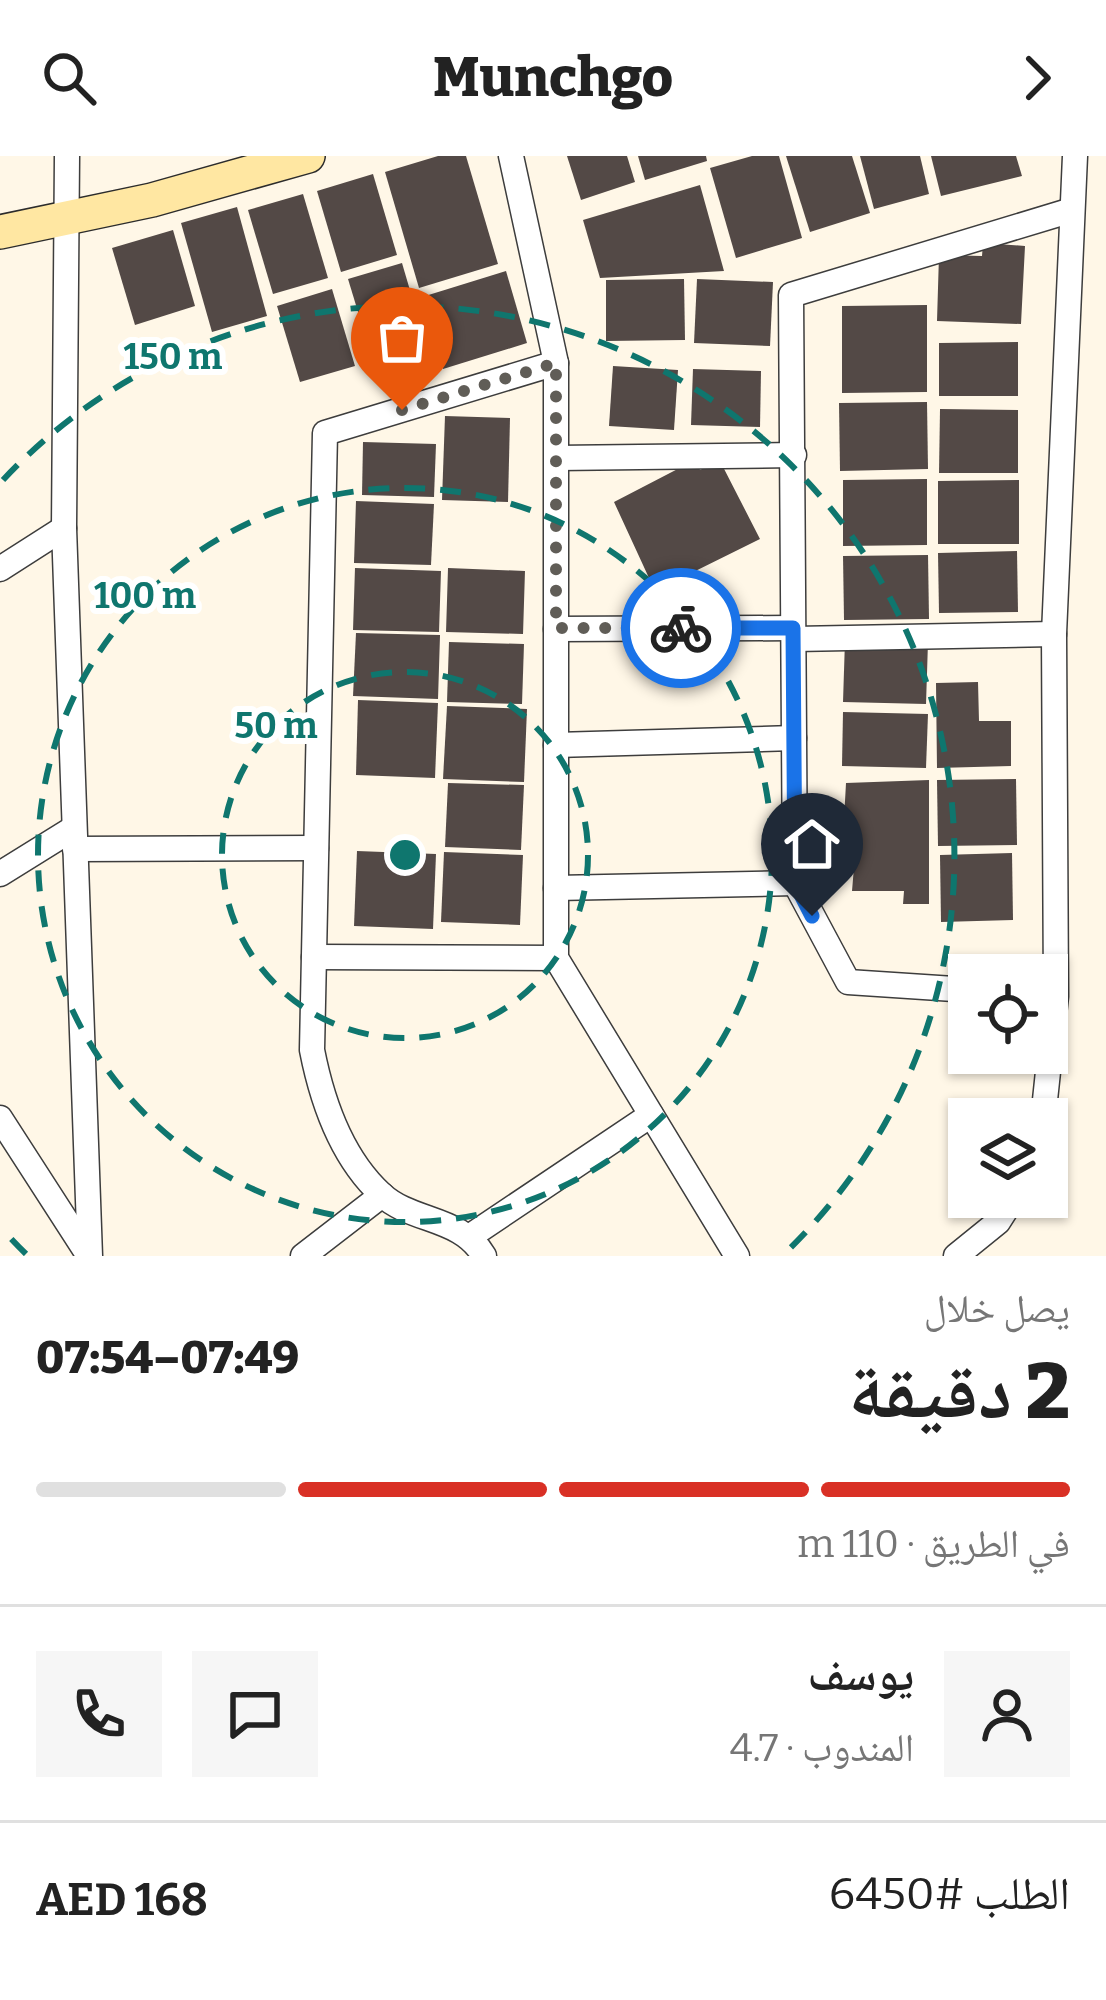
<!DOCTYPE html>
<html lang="ar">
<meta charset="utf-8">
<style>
body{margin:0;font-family:Bitter,"Noto Naskh Arabic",serif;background:#f6f6f6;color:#222;direction:rtl;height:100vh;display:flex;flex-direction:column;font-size:45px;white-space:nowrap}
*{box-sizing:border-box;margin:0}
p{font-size:39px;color:#767676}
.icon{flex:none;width:66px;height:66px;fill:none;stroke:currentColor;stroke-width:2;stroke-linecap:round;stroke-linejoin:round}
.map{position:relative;height:1100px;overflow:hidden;direction:ltr}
.drawer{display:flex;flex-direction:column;background:#fff;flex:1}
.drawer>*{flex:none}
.buttons{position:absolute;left:948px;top:798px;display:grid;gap:24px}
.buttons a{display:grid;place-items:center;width:120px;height:120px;border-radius:0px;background:#fff;box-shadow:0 3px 9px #0004;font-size:60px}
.pin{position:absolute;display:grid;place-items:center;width:102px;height:102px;color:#fff;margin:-123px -51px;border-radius:50% 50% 50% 0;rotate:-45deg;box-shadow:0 0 12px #0007}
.pin .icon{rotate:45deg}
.courier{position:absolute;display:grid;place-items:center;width:120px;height:120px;margin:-60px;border:9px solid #1a73e8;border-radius:50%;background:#fff;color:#222;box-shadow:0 3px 15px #0007}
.overview em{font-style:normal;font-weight:800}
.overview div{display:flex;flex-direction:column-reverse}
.overview{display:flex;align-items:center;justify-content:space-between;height:204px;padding:0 36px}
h1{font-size:78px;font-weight:800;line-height:90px}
.bar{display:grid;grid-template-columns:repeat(4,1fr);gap:18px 12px;align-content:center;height:144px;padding:0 36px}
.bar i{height:15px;border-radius:9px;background:#e0e0e0}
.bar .on{background:#d93025}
.bar p{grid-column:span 4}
.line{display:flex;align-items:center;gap:30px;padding:0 36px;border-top:3px solid #e0e0e0}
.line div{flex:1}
.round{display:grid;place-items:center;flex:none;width:126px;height:126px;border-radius:0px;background:#f6f6f6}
header{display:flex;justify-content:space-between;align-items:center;height:156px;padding:0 36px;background:#fff;font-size:54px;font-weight:800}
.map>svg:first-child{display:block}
.building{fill:#534946}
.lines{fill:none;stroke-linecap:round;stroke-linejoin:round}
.minor-casing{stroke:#3d3d3d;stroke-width:27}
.secondary-casing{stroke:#2c2c2c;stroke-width:36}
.minor{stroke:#fff;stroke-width:24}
.secondary{stroke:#ffe7a2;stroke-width:33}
.done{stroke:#605d57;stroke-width:12;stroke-dasharray:0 21.6}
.route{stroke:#1a73e8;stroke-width:15}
.ring{fill:none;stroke:#0f766e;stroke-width:6;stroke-dasharray:21 15}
.centre{fill:#0f766e;stroke:#fff;stroke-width:6}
.ring-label{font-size:36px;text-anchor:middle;font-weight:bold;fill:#0f766e;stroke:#fff;stroke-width:12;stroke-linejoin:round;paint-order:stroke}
</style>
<header><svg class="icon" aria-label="forward" viewBox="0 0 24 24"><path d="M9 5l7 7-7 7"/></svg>Munchgo<svg class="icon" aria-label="search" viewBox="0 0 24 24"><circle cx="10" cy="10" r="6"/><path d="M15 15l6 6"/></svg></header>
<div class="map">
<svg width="1106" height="1100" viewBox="0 0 1106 1100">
<rect width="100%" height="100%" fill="#fff7e7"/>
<!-- building -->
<g class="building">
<path d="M438 0H466L498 108 419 132 385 16Z"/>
<path d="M567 0H627L635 26 581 44Z"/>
<path d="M638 0H706L707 5 645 24Z"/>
<path d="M752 0H779L802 82 736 102 710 12Z"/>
<path d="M786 0H852L870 57 810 76Z"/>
<path d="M860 0H920L929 38 874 53Z"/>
<path d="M931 0H1016L1022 20 941 40Z"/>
<path d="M373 18 397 99 341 116 317 35Z"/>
<path d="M700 29 724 115 600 122 583 64Z"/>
<path d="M303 38 328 122 273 138 248 54Z"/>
<path d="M237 51 267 160 212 176 181 67Z"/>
<path d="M173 74 195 150 135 169 112 92Z"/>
<path d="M983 87 1025 90 1021 168 937 165 939 99 982 100Z"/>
<path d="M402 107 426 189 373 205 348 123Z"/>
<path d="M506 115 527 187 443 213 422 141Z"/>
<path d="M684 123 685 184 606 185V124Z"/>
<path d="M697 123 773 126 770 190 694 187Z"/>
<path d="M332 133 355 210 300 226 277 150Z"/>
<path d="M927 149V236L842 237V150Z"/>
<path d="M1018 186V240H939V187Z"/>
<path d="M613 210 678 214 674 274 609 270Z"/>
<path d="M693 213 761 215 760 271 691 269Z"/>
<path d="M927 246 928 313 840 315 839 247Z"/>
<path d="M940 253 1018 254V317H939Z"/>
<path d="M445 260 510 262 508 346 442 344Z"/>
<path d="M363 286 436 288 434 341 362 339Z"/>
<path d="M695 304 700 314 720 305 760 383 655 435 614 346Z"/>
<path d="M927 323V389L843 390V324Z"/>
<path d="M1019 324V388H938V325Z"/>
<path d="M356 345 434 348 431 409 354 407Z"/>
<path d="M1017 395 1018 456 939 457 938 397Z"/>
<path d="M928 399 929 463 844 464 843 400Z"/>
<path d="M355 412 441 415 439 476 353 474Z"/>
<path d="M448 412 525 415 523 478 446 476Z"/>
<path d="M356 477 440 479 438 543 353 540Z"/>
<path d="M845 484 928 486 926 548 843 546Z"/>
<path d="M449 486 524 488 522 548 447 546Z"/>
<path d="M978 526 979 565H1011V610L937 612 936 527Z"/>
<path d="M358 544 438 547 435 622 356 619Z"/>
<path d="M447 550 527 553 524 626 443 623Z"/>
<path d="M843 556 928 558 926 612 842 610Z"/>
<path d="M1016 623 1017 689 938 690 937 624Z"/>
<path d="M929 624V748H903L904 735H852L855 699 842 700 846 627Z"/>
<path d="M448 627 524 629 521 694 445 691Z"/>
<path d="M357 695 436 698 433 773 354 770Z"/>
<path d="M444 696 523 699 520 769 441 766Z"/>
<path d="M1012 697 1013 764 941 766 940 699Z"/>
</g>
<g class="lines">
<defs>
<g id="minor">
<path d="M67 0 64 372 90 1100"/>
<path d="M511 0 556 207V802L737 1100"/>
<path d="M557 302 794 299"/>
<path d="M0 413 64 372"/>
<path d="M556 473 793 472"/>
<path d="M795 483 1054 478"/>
<path d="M556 589 794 582"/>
<path d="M75 693 316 692"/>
<path d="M0 718 74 672"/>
<path d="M556 732 795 727"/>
<path d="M314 801 556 802"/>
<path d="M969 834 848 826 795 727 791 139 1072 54"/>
<path d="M0 962 89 1100"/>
<path d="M1043 963 1056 840 1054 478 1075 0"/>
<path d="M472 1079 651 959"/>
<path d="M303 1100 382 1039"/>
<path d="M484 1100C461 1060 412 1067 381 1038 341 1001 322 945 312 894L325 277 556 207"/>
<path d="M956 1100 998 1066 1014 1041"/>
</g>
<path id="secondary" d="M0 76 152 44 308 0"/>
</defs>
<!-- minor casing -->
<use href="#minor" class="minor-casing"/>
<!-- secondary casing -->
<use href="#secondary" class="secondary-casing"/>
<!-- minor -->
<use href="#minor" class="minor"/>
<!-- secondary -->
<use href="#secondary" class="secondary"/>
</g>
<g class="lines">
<!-- done -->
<path class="done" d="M402 254 556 207V472H681"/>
<!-- route -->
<path class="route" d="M681 472H793L795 727 812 760"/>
</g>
<!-- distance rings -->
<g class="ring">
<circle cx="405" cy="699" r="183"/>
<circle cx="405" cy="699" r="367"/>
<path d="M26 1098A550 550 0 0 1 3 1074M3 324A550 550 0 1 1 784 1098"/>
</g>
<circle cx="405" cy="699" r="18" class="centre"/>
<g class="ring-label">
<text x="173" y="213">150 m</text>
<text x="145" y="452">100 m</text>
<text x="276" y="582">50 m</text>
</g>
</svg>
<div class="buttons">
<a><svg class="icon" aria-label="locate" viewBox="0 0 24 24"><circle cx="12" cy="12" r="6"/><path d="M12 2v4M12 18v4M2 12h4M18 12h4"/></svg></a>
<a><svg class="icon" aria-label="layers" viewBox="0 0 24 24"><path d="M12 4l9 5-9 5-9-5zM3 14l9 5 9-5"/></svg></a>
</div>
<div class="pin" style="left:402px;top:254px;background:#ea580c"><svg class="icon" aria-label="bag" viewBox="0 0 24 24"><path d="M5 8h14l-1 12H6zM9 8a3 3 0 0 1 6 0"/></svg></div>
<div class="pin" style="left:812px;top:760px;background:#1f2937"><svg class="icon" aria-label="home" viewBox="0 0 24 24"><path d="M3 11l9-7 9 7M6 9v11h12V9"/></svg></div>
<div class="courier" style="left:681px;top:472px"><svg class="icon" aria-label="bike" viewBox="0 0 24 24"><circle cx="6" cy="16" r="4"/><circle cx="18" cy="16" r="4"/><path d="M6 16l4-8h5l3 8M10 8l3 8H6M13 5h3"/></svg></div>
</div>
<section class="drawer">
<div class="overview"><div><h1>2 دقيقة</h1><p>يصل خلال</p></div><em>07:49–07:54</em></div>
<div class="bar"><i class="on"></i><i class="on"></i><i class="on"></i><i></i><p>في الطريق · 110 m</p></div>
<div class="line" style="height:216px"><a class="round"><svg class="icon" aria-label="person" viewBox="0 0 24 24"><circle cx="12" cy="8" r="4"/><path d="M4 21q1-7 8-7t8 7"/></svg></a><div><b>يوسف</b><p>المندوب · 4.7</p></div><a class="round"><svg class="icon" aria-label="chat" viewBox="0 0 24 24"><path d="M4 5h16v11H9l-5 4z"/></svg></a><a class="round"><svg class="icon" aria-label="phone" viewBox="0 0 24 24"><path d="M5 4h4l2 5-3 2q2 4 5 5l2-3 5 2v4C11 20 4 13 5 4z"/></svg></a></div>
<div class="line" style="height:156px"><div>الطلب #6450</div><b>AED 168</b></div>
</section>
